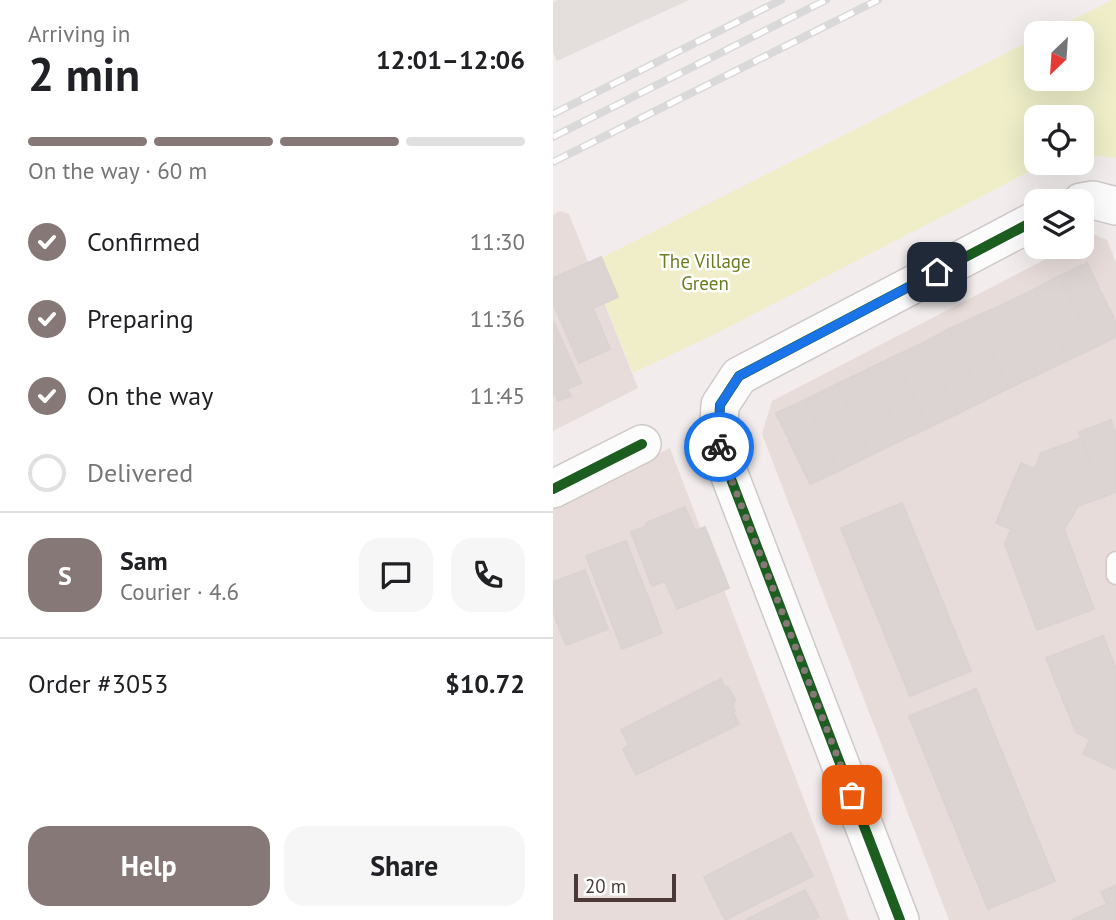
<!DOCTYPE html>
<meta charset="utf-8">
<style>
body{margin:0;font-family:"PT Sans",sans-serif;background:#f6f6f6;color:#202124;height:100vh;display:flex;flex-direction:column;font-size:26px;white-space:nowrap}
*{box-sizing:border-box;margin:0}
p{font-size:23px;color:#757577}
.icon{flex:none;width:38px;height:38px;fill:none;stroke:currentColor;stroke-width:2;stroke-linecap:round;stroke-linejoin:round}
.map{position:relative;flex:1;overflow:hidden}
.sheet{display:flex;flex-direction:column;background:#fff;width:553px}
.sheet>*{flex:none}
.needle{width:46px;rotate:205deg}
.controls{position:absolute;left:471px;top:21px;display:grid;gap:14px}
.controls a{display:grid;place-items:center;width:70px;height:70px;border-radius:14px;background:#fff;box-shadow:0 7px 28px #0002;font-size:35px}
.scale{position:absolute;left:21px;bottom:18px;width:102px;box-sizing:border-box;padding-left:7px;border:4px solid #4a3936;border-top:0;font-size:19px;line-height:24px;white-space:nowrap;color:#4a3936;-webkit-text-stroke:5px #fff;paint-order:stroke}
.pin{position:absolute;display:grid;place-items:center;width:60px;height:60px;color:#fff;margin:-30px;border-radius:14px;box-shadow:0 4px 10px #0006}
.courier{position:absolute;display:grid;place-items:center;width:70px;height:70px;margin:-35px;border:5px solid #1a73e8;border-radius:50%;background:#fff;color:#222;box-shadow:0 2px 9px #0007}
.headline em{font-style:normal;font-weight:700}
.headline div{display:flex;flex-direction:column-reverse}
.headline{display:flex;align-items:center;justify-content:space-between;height:119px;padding:0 28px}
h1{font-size:46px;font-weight:700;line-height:52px}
.bar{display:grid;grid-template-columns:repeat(4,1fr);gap:10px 7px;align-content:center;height:84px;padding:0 28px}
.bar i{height:9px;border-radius:5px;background:#e0e0e0}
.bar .on{background:#857876}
.bar p{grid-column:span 4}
.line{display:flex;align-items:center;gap:18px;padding:0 28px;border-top:2px solid #e0e0e0}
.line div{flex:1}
.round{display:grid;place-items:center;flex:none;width:74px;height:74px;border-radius:21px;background:#f6f6f6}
ol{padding:0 28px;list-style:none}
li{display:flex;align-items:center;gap:21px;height:77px}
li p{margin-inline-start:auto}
li .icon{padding:7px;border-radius:50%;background:#857876;color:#fff;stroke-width:4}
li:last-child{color:#757577}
li i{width:38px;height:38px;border:4px solid #e0e0e0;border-radius:50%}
.button{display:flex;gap:14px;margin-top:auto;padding:14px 28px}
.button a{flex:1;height:80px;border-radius:21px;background:#857876;color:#fff;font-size:28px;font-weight:700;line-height:80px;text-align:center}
.button a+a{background:#f6f6f6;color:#202124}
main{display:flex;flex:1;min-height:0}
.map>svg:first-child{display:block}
.residential{fill:#e7dcd9}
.green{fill:#efeec9}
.parking{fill:#e4dedd}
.building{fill:#dbd4d2;stroke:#dbd3d1;stroke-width:2}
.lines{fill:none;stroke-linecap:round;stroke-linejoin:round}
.service-casing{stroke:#cfc9c8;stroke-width:21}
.minor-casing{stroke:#cfc9c8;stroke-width:40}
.service{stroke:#fdfcfc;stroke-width:18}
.minor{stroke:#fdfcfc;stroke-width:37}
.rail-casing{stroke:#dad9d9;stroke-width:8}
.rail{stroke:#fff;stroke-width:5;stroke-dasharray:16;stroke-linecap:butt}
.cycleway-casing{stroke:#fff;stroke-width:15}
.cycleway{stroke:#1b5e20;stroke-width:10}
.done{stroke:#857876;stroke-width:7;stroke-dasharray:0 12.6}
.route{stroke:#1a73e8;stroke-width:9}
.labels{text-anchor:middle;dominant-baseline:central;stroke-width:5;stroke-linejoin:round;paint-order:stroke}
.park-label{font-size:19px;fill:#6b7d21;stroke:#fff}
</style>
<main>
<section class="sheet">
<div class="headline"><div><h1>2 min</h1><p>Arriving in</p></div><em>12:01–12:06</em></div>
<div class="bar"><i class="on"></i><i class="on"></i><i class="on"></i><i></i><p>On the way · 60 m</p></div>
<ol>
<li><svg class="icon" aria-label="check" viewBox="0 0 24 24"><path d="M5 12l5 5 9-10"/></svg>Confirmed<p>11:30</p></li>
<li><svg class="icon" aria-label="check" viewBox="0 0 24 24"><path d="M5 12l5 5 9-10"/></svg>Preparing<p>11:36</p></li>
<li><svg class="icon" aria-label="check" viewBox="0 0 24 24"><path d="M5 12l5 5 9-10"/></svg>On the way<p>11:45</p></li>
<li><i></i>Delivered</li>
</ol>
<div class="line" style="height:126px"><b class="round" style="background:#857876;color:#fff">S</b><div><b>Sam</b><p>Courier · 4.6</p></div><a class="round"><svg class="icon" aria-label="chat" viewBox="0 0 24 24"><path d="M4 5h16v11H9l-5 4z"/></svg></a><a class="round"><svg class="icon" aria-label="phone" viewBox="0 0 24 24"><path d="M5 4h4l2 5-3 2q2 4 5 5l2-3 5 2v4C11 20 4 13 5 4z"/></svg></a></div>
<div class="line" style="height:91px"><div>Order #3053</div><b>$10.72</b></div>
<div class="button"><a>Help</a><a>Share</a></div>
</section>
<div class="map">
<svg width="563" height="920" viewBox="0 0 563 920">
<rect width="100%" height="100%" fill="#f2edec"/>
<!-- residential -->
<g class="residential">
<path d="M7 211 16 214 85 388 0 431V215Z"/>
<path d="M540 234 554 240 563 263V920H396L209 434 219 401 516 247H528L529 240Z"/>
<path d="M117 448 274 860 296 920H0V506Z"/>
</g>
<!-- green -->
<path class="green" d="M559 0H563V158L529 154 528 117H483V163H493L162 334 80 373 36 264 483 38V79H528V33H493Z"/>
<!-- parking -->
<path class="parking" d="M5 0H136L4 61 0 52V2Z"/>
<!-- building -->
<g class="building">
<path d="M48 257 65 297 40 308 57 349 26 363 0 303V278Z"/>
<path d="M534 263 563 323V337L541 348 506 276Z"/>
<path d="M506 276 541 348 515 360 482 289Z"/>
<path d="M482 289 515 360 484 375 451 304Z"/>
<path d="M451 304 484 375 456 388 422 317Z"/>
<path d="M422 317 456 388 430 401 396 329Z"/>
<path d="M0 321 28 383 14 389 18 396 5 401 2 393 0 395Z"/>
<path d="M396 329 430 401 404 414 370 343Z"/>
<path d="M370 343 404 414 375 428 342 356Z"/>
<path d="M342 356 375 428 349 440 315 369Z"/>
<path d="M315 369 349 440 318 455 284 384Z"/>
<path d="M284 384 318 455 286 471 252 400Z"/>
<path d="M252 400 286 471 257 484 223 413Z"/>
<path d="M558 420 563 434V492L550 497 526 432Z"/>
<path d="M529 438 550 497 525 506 482 469 488 453Z"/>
<path d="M468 463 482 469 525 506 518 518 452 501Z"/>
<path d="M452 501 518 518 511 529 452 544 458 529 443 523Z"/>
<path d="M349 503 418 671 357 696 288 528Z"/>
<path d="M132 507 142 531 152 527 176 588 124 609 112 581 99 586 78 532 94 526 93 523Z"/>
<path d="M511 529 541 609 484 630 452 544Z"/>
<path d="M73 541 109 633 69 649 33 556Z"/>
<path d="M32 570 55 629 13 645 0 612V582Z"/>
<path d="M550 636 563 669V769L530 754 537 739 523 732 493 658Z"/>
<path d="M168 679 171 686 176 688 182 700 180 707 182 711 180 712 186 724 83 775 70 749 76 745 68 730Z"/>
<path d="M423 689 502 881 435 909 356 716Z"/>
<path d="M238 833 260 876 172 920 151 877Z"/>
<path d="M563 885V920H519L554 904 548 892Z"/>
<path d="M252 890 266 917 259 920H193Z"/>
</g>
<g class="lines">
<defs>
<path id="service" d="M563 561V575"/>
<g id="minor">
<path d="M528 202 540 200 563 206"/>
<path d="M0 489 89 444"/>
<path d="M347 920 165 445 167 405 186 376 483 220"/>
</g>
</defs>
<!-- service casing -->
<use href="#service" class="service-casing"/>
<!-- minor casing -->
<use href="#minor" class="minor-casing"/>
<!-- service -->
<use href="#service" class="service"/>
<!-- minor -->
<use href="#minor" class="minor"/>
<defs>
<g id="rail">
<path d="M0 114 228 0"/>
<path d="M0 137 273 0"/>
<path d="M0 162 325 0"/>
</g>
</defs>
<!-- rail casing -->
<use href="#rail" class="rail-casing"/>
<!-- rail -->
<use href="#rail" class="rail"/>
<defs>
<g id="cycleway">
<path d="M0 489 89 444"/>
<path d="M347 920 165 445 167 405 186 376 483 220"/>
</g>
</defs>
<!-- cycleway casing -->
<use href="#cycleway" class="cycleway-casing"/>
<!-- cycleway -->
<use href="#cycleway" class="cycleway"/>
</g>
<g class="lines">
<!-- done -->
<path class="done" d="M166 447 299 795"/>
<!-- route -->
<path class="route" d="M166 447 167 405 186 376 384 272"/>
</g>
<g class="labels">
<!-- park labels -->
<g class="park-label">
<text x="152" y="261">The Village<tspan x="152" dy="22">Green</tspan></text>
</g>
</g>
</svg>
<div class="controls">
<a><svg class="needle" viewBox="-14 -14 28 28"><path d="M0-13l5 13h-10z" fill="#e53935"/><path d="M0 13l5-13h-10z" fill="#757577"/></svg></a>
<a><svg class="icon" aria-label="locate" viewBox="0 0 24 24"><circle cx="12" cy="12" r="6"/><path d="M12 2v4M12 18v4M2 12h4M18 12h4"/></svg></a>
<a><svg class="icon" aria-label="layers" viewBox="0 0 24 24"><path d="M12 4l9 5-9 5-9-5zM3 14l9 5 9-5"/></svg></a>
</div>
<div class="scale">20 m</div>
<div class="pin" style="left:299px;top:795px;background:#ea580c"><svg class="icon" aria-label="bag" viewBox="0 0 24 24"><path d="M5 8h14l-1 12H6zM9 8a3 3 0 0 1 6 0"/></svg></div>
<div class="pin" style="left:384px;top:272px;background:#1f2937"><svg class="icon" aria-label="home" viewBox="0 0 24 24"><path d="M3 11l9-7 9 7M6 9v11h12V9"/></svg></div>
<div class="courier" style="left:166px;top:447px"><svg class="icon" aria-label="bike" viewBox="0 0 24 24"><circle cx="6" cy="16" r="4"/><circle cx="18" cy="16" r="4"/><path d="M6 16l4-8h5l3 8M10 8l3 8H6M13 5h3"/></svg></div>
</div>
</main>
